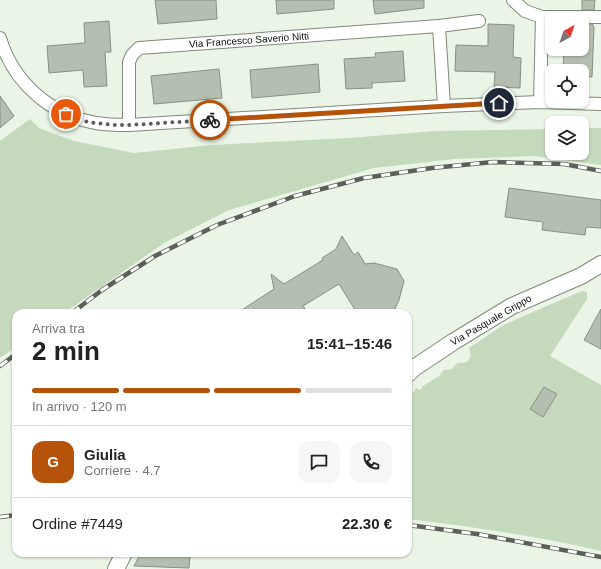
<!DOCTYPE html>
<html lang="it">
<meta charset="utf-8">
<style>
body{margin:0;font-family:Arial,sans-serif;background:#f6f6f6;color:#222;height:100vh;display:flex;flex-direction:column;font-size:15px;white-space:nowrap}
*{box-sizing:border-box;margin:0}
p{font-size:13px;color:#767676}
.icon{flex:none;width:22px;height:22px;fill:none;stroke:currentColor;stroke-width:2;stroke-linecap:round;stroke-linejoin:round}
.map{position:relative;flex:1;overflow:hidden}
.drawer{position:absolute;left:12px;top:309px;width:400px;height:248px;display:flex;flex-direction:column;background:#fff;border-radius:12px;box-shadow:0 1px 3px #0004}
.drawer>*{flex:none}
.needle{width:26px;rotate:40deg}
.controls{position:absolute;left:545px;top:12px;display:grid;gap:8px}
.controls a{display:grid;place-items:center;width:44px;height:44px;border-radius:8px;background:#fff;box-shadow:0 1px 3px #0004;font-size:20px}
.pin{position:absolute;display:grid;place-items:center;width:34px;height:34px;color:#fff;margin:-17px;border:2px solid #fff;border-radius:50%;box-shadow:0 1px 4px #0007}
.courier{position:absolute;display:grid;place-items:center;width:40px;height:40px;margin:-20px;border:3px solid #b45309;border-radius:50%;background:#fff;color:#222;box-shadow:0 1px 5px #0007}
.head em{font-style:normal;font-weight:600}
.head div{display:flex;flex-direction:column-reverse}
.head{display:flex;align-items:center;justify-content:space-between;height:68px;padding:0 20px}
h1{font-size:26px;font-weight:600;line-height:30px}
.bar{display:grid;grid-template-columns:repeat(4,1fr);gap:6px 4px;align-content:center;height:48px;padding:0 20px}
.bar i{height:5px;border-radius:3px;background:#e0e0e0}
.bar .current{background:#b45309}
.bar p{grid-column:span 4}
.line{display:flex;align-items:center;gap:10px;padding:0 20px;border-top:1px solid #e0e0e0}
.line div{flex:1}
.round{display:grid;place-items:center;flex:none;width:42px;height:42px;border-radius:12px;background:#f6f6f6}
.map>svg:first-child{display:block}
.green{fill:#c5dabc}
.building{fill:#b5bfb0;stroke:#879182}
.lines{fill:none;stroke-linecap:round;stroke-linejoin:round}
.minor-casing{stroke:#7f897b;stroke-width:14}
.tertiary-casing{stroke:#7f897b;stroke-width:18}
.minor{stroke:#fff;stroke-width:12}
.tertiary{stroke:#fff;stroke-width:16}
.rail-casing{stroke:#5b6158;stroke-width:4.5}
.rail{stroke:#fff;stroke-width:3;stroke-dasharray:9;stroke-linecap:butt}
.done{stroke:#5a6057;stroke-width:4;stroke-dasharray:0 7.2}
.route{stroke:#b45309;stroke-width:5}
.labels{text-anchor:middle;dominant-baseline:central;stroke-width:3.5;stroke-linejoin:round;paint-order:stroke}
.street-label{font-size:10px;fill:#0c0f0a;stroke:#fff}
</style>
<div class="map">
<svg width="601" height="569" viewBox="0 0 601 569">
<rect width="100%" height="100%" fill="#eaf5e5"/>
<!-- green -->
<g class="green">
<path d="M30 119 39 128 74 141 134 153 212 145 349 138 435 131 552 129V153H582V128H601V165L533 156 455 159 374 168 229 210 164 243 64 313H16V347L0 358V141Z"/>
<path d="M582 291 587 292V299L550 356 601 385V551C538 536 473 527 408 519V396L410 393 414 392 416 388 420 390 423 386 439 376 444 370 452 369C460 359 458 365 467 362L471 356 469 348 502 326 519 318Z"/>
</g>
<!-- building -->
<g class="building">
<path d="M155 0H216L217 19 158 24Z"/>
<path d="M276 0H334V9L277 14Z"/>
<path d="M373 0H424V8L375 14Z"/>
<path d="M582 0H595L594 10H582Z"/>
<path d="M109 21 111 52H105L107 86 84 87 83 70 49 73 47 46 85 43 84 23Z"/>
<path d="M488 24 514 25 513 57 521 58 520 88 494 87 495 72 455 71 456 45 488 46Z"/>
<path d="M582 24H593V27H594L592 77 582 76V71H563L564 49H582Z"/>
<path d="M403 51 405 81 372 83V88L346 89 344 59 376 57 375 53Z"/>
<path d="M318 64 320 92 252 98 250 70Z"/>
<path d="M219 69 222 98 154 104 151 76Z"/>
<path d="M0 96 14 116 0 128Z"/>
<path d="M509 188 601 200V228L586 227 585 235 542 230 543 222 505 217Z"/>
<path d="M342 236 354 255 358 252 365 264 374 263 397 269 404 281 399 300 393 313H357L339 284 303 306 305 308 297 313H237L274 289 271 274 284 284 323 260 322 258 336 249Z"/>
<path d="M601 309V349L584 340Z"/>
<path d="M544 387 557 394 543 417 530 409Z"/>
<path d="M141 553 190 555 189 568 134 566Z"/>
</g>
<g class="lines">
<defs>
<g id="minor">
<path d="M513 0 525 11 542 17 540 102"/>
<path d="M542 17H601"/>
<path d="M439 26 479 21"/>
<path d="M0 38C13 82 50 115 96 123 107 125 118 125 129 125L444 106 540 102 601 104"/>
<path d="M129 125V62L132 55 139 48 439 26 444 106"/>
</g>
<g id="tertiary">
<path d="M408 374 414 368 453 342 512 306 581 276 601 264"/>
<path d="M116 569 124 553"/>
</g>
</defs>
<!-- minor casing -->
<use href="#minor" class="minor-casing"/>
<!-- tertiary casing -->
<use href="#tertiary" class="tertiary-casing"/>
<!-- minor -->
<use href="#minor" class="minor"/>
<!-- tertiary -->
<use href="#tertiary" class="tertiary"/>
<defs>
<g id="rail">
<path d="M72 313 102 290 155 256 217 225 295 196 364 178 432 168 493 162 564 164 601 171"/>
<path d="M0 366 16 354"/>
<path d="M0 517 16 515"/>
<path d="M408 525 477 534 601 557"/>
</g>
</defs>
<!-- rail casing -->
<use href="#rail" class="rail-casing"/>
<!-- rail -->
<use href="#rail" class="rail"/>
</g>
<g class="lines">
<!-- done -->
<path class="done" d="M66 114 88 122 113 125H130L210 120"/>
<!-- route -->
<path class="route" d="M210 120 499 103"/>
</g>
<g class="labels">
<!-- street labels -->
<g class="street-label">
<text transform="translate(249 40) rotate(-4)">Via Francesco Saverio Nitti</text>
<text transform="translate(491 320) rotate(-30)">Via Pasquale Grippo</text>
</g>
</g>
</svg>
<div class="controls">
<a><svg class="needle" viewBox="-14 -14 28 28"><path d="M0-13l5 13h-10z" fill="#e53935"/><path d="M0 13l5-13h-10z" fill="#767676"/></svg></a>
<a><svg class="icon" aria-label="locate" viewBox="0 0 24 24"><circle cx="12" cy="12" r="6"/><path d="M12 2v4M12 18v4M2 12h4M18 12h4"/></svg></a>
<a><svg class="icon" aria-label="layers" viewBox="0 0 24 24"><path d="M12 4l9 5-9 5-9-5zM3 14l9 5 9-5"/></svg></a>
</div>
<div class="pin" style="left:66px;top:114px;background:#ea580c"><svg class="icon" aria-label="bag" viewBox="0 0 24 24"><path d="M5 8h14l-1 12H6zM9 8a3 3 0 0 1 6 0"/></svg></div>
<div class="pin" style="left:499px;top:103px;background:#1f2937"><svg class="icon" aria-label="home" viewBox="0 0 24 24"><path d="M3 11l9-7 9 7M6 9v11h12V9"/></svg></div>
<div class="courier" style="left:210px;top:120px"><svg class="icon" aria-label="bike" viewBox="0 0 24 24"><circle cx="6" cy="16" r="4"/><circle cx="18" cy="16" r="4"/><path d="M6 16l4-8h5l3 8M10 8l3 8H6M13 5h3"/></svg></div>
<section class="drawer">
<div class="head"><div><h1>2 min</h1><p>Arriva tra</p></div><em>15:41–15:46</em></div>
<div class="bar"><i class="current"></i><i class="current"></i><i class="current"></i><i></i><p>In arrivo · 120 m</p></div>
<div class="line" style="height:72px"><b class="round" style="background:#b45309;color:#fff">G</b><div><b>Giulia</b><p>Corriere · 4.7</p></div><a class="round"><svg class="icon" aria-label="chat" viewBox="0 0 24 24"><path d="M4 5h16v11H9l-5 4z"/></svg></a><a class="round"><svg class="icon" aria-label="phone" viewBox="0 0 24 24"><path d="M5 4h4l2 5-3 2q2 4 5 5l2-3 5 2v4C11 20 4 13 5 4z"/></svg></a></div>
<div class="line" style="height:52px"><div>Ordine #7449</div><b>22.30 €</b></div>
</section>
</div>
